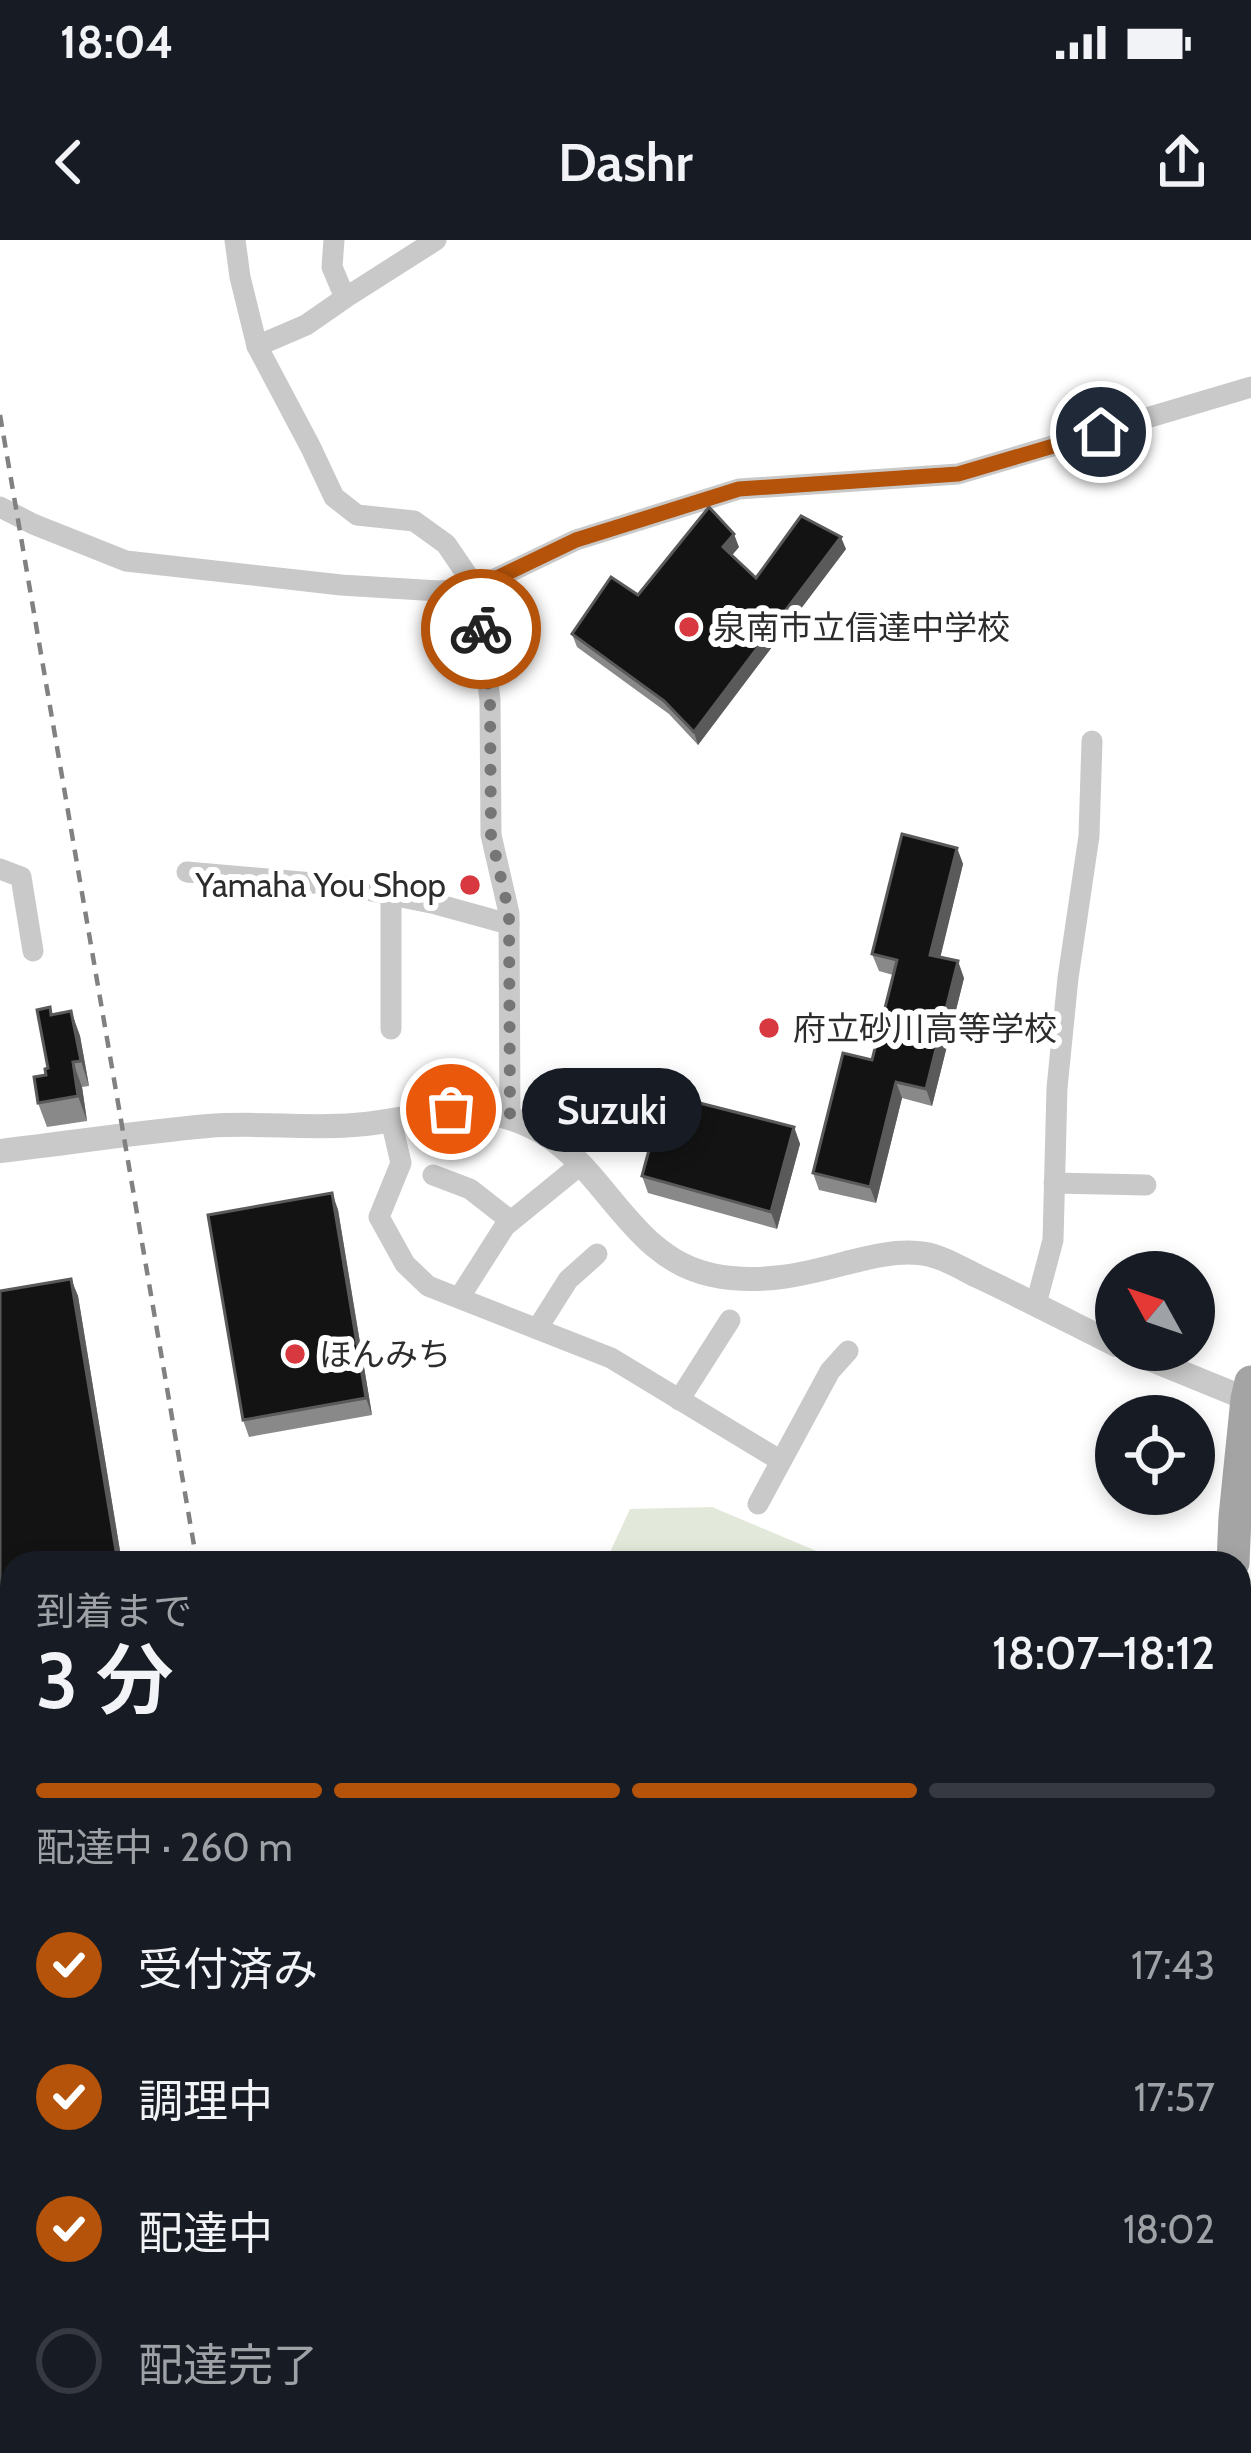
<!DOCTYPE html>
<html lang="ja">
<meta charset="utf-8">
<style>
body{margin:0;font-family:Cabin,"Noto Sans JP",sans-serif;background:#242831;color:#f1f3f6;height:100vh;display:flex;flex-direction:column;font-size:45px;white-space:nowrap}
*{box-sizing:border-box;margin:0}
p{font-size:39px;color:#9ea1a6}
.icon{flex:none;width:66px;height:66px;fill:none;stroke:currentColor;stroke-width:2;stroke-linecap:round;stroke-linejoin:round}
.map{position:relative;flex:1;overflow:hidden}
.drawer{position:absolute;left:0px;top:1311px;width:1251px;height:903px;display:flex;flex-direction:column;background:#171b24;border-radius:36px 36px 0 0;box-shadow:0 6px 18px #0003}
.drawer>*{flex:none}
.needle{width:78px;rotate:310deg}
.tools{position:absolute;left:1095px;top:1011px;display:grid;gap:24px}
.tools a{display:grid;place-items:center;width:120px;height:120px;border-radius:50%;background:#171b24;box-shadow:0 6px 18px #0003;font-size:60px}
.pin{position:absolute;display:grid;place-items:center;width:102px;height:102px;color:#fff;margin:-51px;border:6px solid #fff;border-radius:50%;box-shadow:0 3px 12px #0007}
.courier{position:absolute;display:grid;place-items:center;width:120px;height:120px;margin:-60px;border:9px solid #b45309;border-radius:50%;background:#fff;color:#222;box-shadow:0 3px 15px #0007}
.bubble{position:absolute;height:84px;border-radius:42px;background:#171b24;box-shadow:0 6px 18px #0003;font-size:39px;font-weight:600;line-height:84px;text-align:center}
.headline em{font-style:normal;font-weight:600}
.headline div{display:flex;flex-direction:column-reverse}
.headline{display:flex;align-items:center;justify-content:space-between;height:204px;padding:0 36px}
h1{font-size:78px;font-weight:600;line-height:90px}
.bar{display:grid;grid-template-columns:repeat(4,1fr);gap:18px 12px;align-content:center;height:144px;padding:0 36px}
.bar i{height:15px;border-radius:9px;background:#363941}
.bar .current{background:#b45309}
.bar p{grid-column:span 4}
ol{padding:0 36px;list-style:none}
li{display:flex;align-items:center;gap:36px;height:132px}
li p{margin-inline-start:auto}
li .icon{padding:12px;border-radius:50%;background:#b45309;color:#fff;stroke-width:4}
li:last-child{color:#9ea1a6}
li i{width:66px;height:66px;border:6px solid #363941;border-radius:50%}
.status{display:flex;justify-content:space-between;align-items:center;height:84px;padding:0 60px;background:#171b24;direction:ltr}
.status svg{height:33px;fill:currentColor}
header{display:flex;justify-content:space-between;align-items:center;height:156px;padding:0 36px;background:#171b24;font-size:54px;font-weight:600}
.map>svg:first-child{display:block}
.green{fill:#e2e9da}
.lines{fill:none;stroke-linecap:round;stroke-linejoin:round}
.minor{stroke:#c9c9c9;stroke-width:21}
.tertiary{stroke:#c9c9c9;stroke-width:24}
.primary{stroke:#a4a4a4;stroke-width:33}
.rail{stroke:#818181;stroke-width:4.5;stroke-dasharray:12 9;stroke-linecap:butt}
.wall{fill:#898989}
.shaded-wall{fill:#5a5a5a}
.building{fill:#131313;stroke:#5a5a5a;stroke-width:3}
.done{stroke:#767676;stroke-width:12;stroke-dasharray:0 21.6}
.route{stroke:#b45309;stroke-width:15}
.poi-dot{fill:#d83940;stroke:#fff;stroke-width:4.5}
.labels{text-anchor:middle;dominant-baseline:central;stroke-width:12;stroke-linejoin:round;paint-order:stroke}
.poi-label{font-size:33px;fill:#2c2c2c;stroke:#fff;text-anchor:start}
</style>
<div class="status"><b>18:04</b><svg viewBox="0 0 49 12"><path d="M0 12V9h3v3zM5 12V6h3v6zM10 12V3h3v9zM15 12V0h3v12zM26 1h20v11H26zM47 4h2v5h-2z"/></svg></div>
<header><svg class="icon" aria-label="back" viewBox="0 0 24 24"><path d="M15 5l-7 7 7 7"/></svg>Dashr<svg class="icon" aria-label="share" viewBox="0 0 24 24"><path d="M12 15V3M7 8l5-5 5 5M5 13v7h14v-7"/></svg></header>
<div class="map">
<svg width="1251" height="2213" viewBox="0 0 1251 2213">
<rect width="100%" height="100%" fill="#fff"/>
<!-- green -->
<g class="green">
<path d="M712 1267 845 1323H605L630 1269Z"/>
<path d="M1239 1669 1251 1681V2213H398L396 2202H1239Z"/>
</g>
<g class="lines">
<!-- minor -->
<g class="minor">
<path d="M235 0 240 37 257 106 311 208 334 257 357 275 414 281 446 304 476 348 490 460 491 595 509 673 510 878"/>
<path d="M334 0 332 27 345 58"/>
<path d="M257 106 306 85 345 58 436 0"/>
<path d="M0 267 33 284 126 321 341 345 439 351 476 348 576 300 739 249 958 234 1251 147"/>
<path d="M0 629 21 637 33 711"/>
<path d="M187 632 347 646 436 664 509 684"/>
<path d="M391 655V789"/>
<path d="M391 880 401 923 379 977 405 1024 428 1046 611 1118 781 1221"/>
<path d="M433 935 470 949 511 981"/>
<path d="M1054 943 1146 945"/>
<path d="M459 1058 505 986 580 925"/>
<path d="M1036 1064 1053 1000 1057 848 1068 738 1089 596 1092 501"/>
<path d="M537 1089 568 1040 597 1014"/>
<path d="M679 1160 730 1080"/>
<path d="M758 1264 830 1131 848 1111"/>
<path d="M0 1576 12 1574"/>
<path d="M0 1661 12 1656"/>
<path d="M0 1888 12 1902"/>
<path d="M249 2202 259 2213"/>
<path d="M800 2202 810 2213"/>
</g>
<!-- tertiary -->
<g class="tertiary">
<path d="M0 911C69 903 139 892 208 886 257 882 306 889 354 885 425 880 461 854 532 887 604 921 628 1018 712 1035 758 1045 802 1035 846 1023 870 1017 893 1011 918 1013 938 1014 959 1027 977 1036 1024 1058 1070 1082 1116 1105"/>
<path d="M1127 1110 1247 1159"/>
</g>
<!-- primary -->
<g class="primary">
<path d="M1233 1323 1235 1277 1247 1159 1251 1142"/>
<path d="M1239 1396 1251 1467"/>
</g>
<!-- rail -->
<g class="rail">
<path d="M0 175 197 1323"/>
<path d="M333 2202 334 2213"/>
</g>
</g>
<!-- wall -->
<g class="wall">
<path d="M739 307 732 315 756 338 846 309 698 505 669 474 577 407 572 394 638 355Z"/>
<path d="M957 608 963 624 940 717 964 738 932 866 902 858 876 963 819 950 813 933 872 820 893 735 879 731 872 714Z"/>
<path d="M50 767 53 775 71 771 80 796 89 846 82 847 87 881 47 887 38 863 48 828Z"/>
<path d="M794 887 800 904 777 989 648 953 642 936Z"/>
<path d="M332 953 338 970 372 1175 249 1197 243 1180Z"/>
<path d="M71 1039 78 1056 122 1323H12V1371L2 1372 0 1366V1051Z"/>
</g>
<!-- shaded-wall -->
<g class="shaded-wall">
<path d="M734 294 739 307 728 320 723 307Z"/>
<path d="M841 297 846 309 698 505 694 492Z"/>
<path d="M957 608 963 624 937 731 930 715Z"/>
<path d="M958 721 964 738 932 866 926 849Z"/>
<path d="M71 771 80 796 89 846 81 821Z"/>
<path d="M73 822 82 847 87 881 78 856Z"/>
<path d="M896 842 902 858 876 963 870 947Z"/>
<path d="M794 887 800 904 777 989 771 972Z"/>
<path d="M332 953 338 970 372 1175 366 1158Z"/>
<path d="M71 1039 78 1056 122 1323H118Z"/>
</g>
<!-- building -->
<g class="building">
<path d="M709 267 734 294 723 307 756 338 801 276 841 297 694 492 664 461 572 394 611 337 638 355Z"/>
<path d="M902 594 957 608 930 715 958 721 926 849 896 842 870 947 813 933 843 813 872 820 897 720 872 714Z"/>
<path d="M50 767 51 775 71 771 81 821 73 822 78 856 38 863 34 837 46 835 45 829 48 828 37 770Z"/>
<path d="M664 854 794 887 771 972 642 936Z"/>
<path d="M332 953 366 1158 243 1180 208 975Z"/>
<path d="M71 1039 118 1323H12V1353L0 1355V1051Z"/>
</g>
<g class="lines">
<!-- done -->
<path class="done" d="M451 869 483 870 510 878 509 673 491 595 490 460 481 389"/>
<!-- route -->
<path class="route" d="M481 389 476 348 576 300 739 249 958 234 1101 192"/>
</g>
<!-- markers -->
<g class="poi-dot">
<circle cx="689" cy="387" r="12"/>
<circle cx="470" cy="645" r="12"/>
<circle cx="769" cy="788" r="12"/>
<circle cx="295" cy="1114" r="12"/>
</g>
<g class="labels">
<!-- poi labels -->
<g class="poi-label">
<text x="713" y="387">泉南市立信達中学校</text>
<text x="446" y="645" text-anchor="end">Yamaha You Shop</text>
<text x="793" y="788">府立砂川高等学校</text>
<text x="319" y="1114">ほんみち</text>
</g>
</g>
</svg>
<div class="tools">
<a><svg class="needle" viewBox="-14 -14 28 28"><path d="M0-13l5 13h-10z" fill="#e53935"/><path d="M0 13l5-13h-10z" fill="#9ea1a6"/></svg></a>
<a><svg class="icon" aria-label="locate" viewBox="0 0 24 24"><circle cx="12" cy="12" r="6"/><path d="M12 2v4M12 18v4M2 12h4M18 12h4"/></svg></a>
</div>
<div class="pin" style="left:451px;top:869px;background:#ea580c"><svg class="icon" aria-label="bag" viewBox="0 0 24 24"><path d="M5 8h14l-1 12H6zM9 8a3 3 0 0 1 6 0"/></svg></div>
<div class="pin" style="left:1101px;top:192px;background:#1f2937"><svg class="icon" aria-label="home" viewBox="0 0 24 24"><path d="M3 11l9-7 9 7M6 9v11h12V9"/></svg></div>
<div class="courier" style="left:481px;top:389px"><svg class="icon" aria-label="bike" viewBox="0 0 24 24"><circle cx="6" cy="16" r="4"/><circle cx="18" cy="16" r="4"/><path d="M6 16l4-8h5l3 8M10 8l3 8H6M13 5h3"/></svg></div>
<div class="bubble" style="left:522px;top:828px;width:180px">Suzuki</div>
<section class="drawer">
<div class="headline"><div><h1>3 分</h1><p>到着まで</p></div><em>18:07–18:12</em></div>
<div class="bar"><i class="current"></i><i class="current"></i><i class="current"></i><i></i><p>配達中 · 260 m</p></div>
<ol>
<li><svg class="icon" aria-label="check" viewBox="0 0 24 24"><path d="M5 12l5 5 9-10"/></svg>受付済み<p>17:43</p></li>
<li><svg class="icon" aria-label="check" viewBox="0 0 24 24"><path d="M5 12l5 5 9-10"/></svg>調理中<p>17:57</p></li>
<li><svg class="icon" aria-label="check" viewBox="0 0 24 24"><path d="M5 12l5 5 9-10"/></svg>配達中<p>18:02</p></li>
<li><i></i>配達完了</li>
</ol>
</section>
</div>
